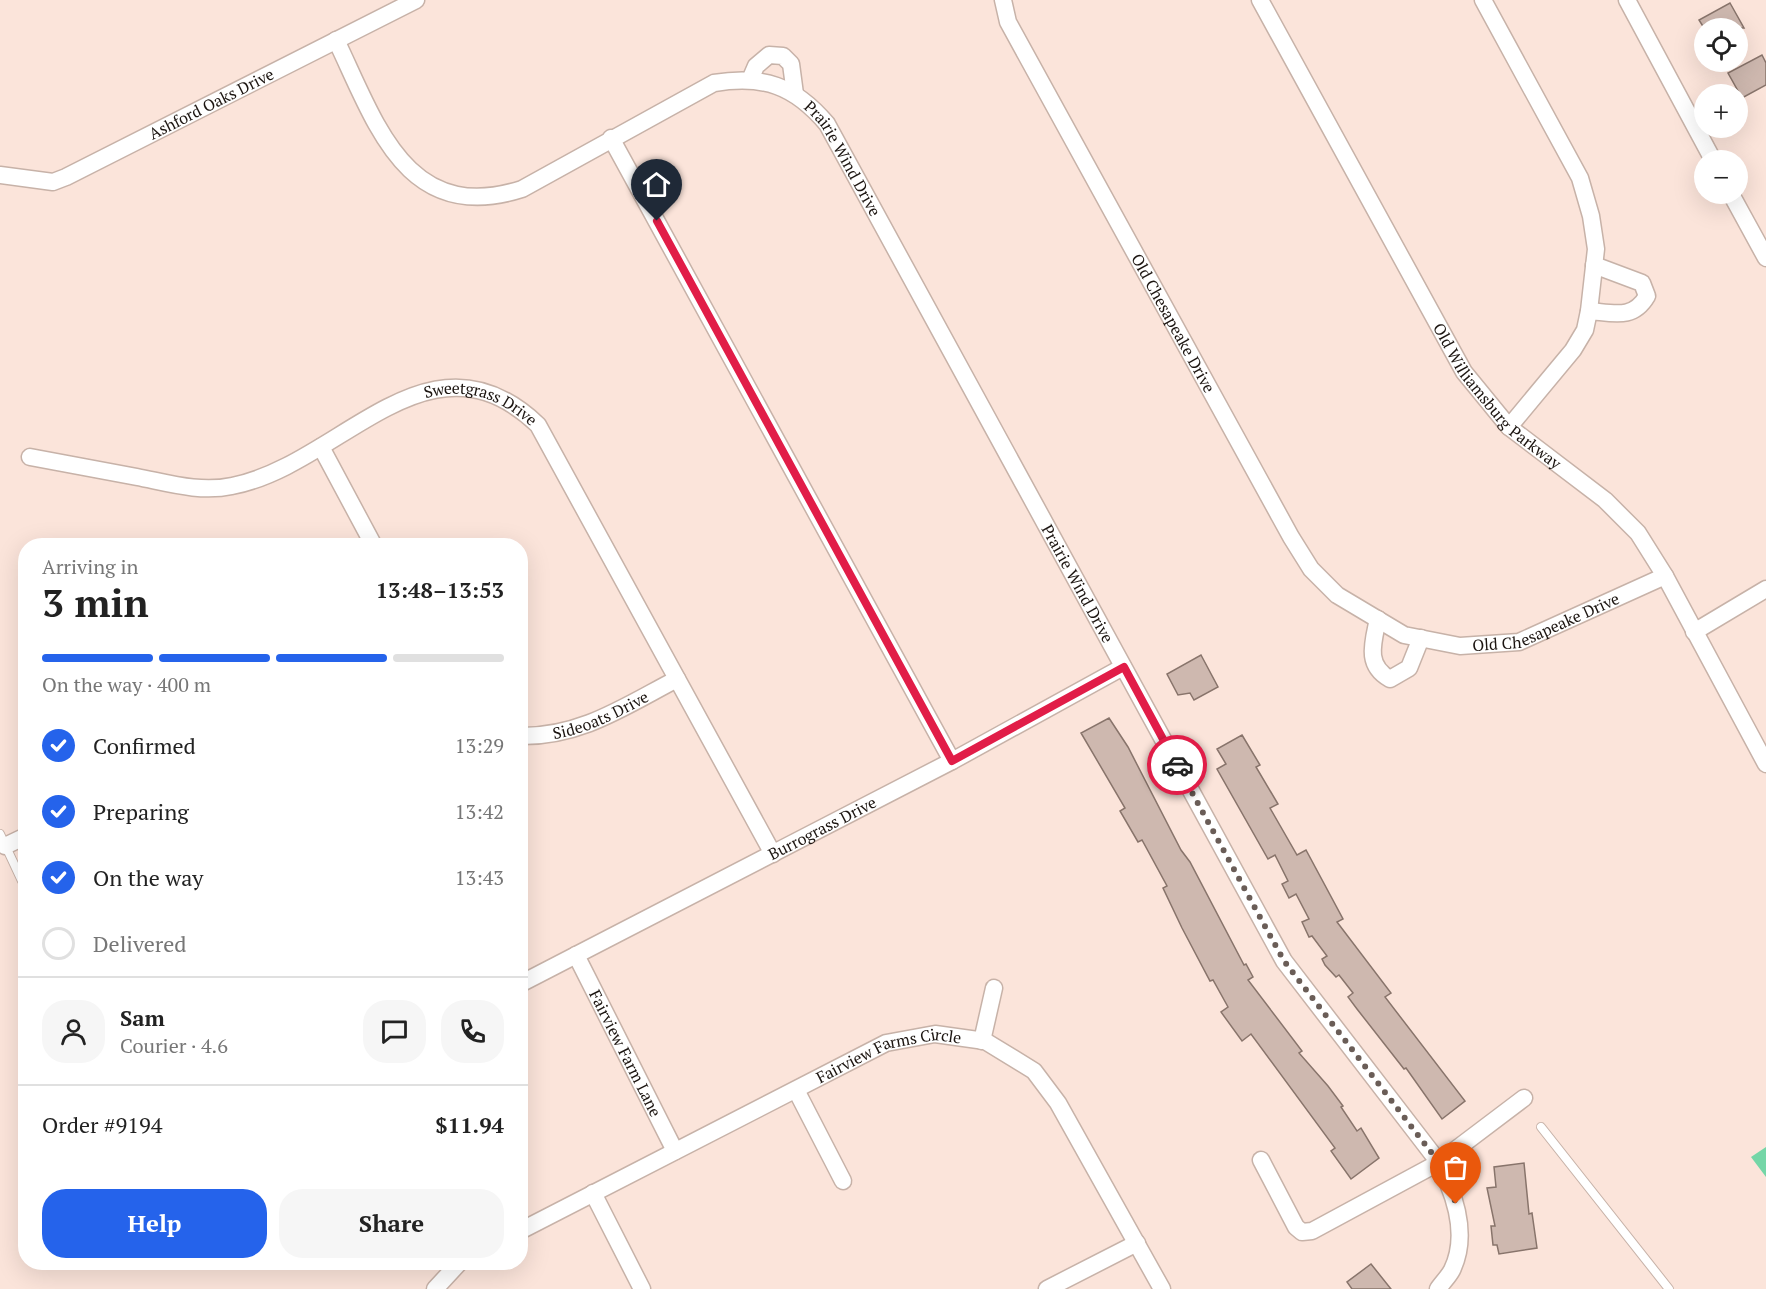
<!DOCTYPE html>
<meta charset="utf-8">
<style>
body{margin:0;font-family:"PT Serif",serif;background:#f6f6f6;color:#222;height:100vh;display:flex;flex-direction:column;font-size:22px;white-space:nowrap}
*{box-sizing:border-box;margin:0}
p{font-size:20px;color:#767676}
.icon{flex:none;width:33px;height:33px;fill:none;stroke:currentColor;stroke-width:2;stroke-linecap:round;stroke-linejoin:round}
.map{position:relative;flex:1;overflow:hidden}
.details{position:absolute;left:18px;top:538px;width:510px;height:732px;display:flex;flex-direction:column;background:#fff;border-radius:24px;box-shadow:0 6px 24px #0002}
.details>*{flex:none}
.tools{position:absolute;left:1694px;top:18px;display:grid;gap:12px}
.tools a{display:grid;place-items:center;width:54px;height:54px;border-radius:50%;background:#fff;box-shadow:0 6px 24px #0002;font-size:30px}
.pin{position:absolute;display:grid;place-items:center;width:51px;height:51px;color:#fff;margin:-62px -26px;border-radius:50% 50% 50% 0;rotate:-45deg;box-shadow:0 0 6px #0007}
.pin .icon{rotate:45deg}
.courier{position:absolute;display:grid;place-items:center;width:60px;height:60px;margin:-30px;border:4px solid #e11d48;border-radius:50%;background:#fff;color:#222;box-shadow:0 2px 8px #0007}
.overview em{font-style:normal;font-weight:600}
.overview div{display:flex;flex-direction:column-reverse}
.overview{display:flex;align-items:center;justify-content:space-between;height:102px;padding:0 24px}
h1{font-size:39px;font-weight:600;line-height:45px}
.bar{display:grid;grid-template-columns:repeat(4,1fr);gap:9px 6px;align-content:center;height:72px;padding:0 24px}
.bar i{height:8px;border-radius:4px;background:#e0e0e0}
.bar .selected{background:#2563eb}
.bar p{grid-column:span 4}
.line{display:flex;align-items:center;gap:15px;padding:0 24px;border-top:2px solid #e0e0e0}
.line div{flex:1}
.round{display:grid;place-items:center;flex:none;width:63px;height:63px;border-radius:24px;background:#f6f6f6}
ol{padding:0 24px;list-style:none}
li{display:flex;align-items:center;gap:18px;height:66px}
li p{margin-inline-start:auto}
li .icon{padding:6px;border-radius:50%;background:#2563eb;color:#fff;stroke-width:4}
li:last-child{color:#767676}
li i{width:33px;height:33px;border:3px solid #e0e0e0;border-radius:50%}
.button{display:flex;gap:12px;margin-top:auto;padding:12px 24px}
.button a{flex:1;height:69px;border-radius:24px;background:#2563eb;color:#fff;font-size:24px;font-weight:600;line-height:69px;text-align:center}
.button a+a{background:#f6f6f6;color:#222}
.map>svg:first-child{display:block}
.green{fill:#74d6a7}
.building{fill:#ceb8af;stroke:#88746b;stroke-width:1.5}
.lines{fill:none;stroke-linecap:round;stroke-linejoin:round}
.lane-casing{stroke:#c7b2a8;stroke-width:10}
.street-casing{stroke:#c7b2a8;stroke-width:19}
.lane{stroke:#fff;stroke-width:8}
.street{stroke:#fff;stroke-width:16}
.done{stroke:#6a5d57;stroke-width:6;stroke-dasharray:0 10.8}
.route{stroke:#e11d48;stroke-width:8}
.labels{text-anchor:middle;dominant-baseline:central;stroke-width:4.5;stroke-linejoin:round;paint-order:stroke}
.street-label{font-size:16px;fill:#1c1511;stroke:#fef5f1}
</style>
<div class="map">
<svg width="1766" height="1289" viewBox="0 0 1766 1289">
<rect width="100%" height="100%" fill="#fbe4da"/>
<!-- green -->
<path class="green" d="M1766 1147V1177L1751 1157Z"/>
<!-- building -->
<g class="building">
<path d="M1730 3 1744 28H1704L1699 20Z"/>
<path d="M1762 55 1766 63V85L1742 98 1728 73Z"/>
<path d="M1201 655 1218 687 1194 700 1190 693 1178 695 1167 674Z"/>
<path d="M1109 718 1128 747 1181 850 1190 862 1244 965 1246 964 1253 977 1248 980 1302 1051 1299 1053 1328 1086 1343 1106 1341 1107 1357 1131 1361 1128 1379 1158 1351 1179 1331 1151 1335 1148 1251 1034 1242 1041 1221 1012 1228 1007 1213 980 1210 981 1182 928 1163 888 1167 886 1142 840 1138 842 1120 811 1125 808 1081 733Z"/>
<path d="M1242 735 1260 765 1256 767 1278 804 1270 808 1297 855 1306 850 1343 919 1337 922 1391 993 1385 997 1465 1101 1442 1119 1406 1068 1404 1069 1357 1009 1348 997 1353 993 1339 975 1336 977 1325 965 1322 959 1327 956 1312 936 1309 937 1302 922 1309 919 1296 894 1289 898 1282 884 1288 881 1275 855 1268 859 1217 769 1226 764 1217 749Z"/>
<path d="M1524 1163 1529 1214 1532 1213 1537 1248 1499 1254 1497 1245H1493L1491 1226H1495L1487 1188 1496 1187 1494 1167Z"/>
<path d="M1371 1264 1391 1289H1352L1347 1282Z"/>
</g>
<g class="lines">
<defs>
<g id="lane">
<path d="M0 834 22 881"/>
<path d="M1541 1127 1669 1289"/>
</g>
<g id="street">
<path id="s1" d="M1003 0 1008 22 1291 537 1311 569 1337 595 1404 635 1460 646 1519 642 1665 576"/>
<path id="s2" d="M1260 0 1464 372 1509 427 1605 500 1638 533 1665 576 1766 764"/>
<path d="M1483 0 1580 178 1591 216 1596 249 1589 311 1585 330 1573 350 1509 427"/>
<path d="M1627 0 1713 160"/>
<path id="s3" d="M336 40C376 123 406 226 522 189L714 83C763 75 794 85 827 124L1284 961 1434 1156C1453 1188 1470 1233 1452 1270 1449 1276 1442 1283 1438 1289"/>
<path d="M750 80 756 66 769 55 783 56 791 64 795 94"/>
<path d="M611 138 952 761"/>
<path id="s4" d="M0 175 53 182 66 177 416 0"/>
<path d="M1731 194 1766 258"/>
<path d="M1589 311C1614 313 1633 320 1647 296L1642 283 1594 265"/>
<path d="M321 447 374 546"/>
<path id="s5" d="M30 457C66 464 101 470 137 477 168 483 200 493 232 486 341 465 429 321 538 425L773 854"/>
<path d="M1378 619C1373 643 1365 665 1390 679L1409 668 1421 638"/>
<path d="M1694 632 1766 589"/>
<path id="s6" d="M520 736C581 737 625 706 677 679"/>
<path d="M5 846 26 836"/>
<path id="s7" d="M576 955 675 1151"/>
<path id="s8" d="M520 984 952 761 1123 667"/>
<path d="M982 1041 994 988"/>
<path d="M796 1090 843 1181"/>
<path d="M1261 1160 1296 1227 1302 1232 1312 1231 1438 1163 1524 1098"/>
<path d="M593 1193 642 1289"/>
<path id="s9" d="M520 1231 886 1043 935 1034 985 1041 1034 1071 1058 1103 1162 1289"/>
<path d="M435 1289 459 1263"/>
<path d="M1047 1289 1137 1243"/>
</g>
</defs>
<!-- lane casing -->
<use href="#lane" class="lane-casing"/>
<!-- street casing -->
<use href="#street" class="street-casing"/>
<!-- lane -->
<use href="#lane" class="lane"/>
<!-- street -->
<use href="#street" class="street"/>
</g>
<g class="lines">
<!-- done -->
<path class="done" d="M1177 765 1284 961 1434 1156 1448 1180 1456 1204"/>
<!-- route -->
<path class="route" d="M657 221 952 761 1124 667 1177 765"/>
</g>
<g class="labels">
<!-- street labels -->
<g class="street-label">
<text stroke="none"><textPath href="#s4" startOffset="230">Ashford Oaks Drive</textPath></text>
<text stroke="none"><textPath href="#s3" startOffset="654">Prairie Wind Drive</textPath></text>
<text stroke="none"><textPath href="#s1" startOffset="366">Old Chesapeake Drive</textPath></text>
<text stroke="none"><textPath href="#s2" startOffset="464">Old Williamsburg Parkway</textPath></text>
<text stroke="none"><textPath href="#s5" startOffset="480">Sweetgrass Drive</textPath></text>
<text stroke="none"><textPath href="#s3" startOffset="1140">Prairie Wind Drive</textPath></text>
<text stroke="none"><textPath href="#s1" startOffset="910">Old Chesapeake Drive</textPath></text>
<text stroke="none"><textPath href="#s6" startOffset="84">Sideoats Drive</textPath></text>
<text stroke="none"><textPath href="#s8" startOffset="340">Burrograss Drive</textPath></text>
<text stroke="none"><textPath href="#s7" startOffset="110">Fairview Farm Lane</textPath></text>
<text stroke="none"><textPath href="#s9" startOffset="411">Fairview Farms Circle</textPath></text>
</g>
</g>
</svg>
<div class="tools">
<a><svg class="icon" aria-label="locate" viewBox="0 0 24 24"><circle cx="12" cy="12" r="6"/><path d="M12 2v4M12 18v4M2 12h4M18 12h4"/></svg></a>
<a>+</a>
<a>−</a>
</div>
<div class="pin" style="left:1456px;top:1204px;background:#ea580c"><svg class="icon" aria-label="bag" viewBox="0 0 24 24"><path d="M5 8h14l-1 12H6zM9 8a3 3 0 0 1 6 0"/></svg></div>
<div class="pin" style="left:657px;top:221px;background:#1f2937"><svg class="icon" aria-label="home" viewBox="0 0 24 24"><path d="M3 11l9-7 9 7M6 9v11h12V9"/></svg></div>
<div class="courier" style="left:1177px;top:765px"><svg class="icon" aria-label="car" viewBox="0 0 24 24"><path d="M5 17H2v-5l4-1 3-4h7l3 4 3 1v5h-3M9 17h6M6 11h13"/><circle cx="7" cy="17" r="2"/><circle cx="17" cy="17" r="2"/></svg></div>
<section class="details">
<div class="overview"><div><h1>3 min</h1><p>Arriving in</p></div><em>13:48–13:53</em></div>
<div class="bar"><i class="selected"></i><i class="selected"></i><i class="selected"></i><i></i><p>On the way · 400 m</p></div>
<ol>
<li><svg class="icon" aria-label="check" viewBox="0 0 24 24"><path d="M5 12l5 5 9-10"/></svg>Confirmed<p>13:29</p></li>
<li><svg class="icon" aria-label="check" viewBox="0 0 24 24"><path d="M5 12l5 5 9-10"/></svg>Preparing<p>13:42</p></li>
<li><svg class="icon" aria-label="check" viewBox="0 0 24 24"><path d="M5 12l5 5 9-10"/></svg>On the way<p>13:43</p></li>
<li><i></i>Delivered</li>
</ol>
<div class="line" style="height:108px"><a class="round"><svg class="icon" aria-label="person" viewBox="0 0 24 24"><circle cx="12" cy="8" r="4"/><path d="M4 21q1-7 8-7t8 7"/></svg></a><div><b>Sam</b><p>Courier · 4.6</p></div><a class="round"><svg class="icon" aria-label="chat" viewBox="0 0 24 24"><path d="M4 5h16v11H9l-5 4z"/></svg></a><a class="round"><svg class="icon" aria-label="phone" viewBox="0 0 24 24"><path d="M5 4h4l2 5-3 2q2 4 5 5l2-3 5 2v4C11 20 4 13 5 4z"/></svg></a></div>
<div class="line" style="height:78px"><div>Order #9194</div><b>$11.94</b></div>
<div class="button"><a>Help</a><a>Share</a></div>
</section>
</div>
